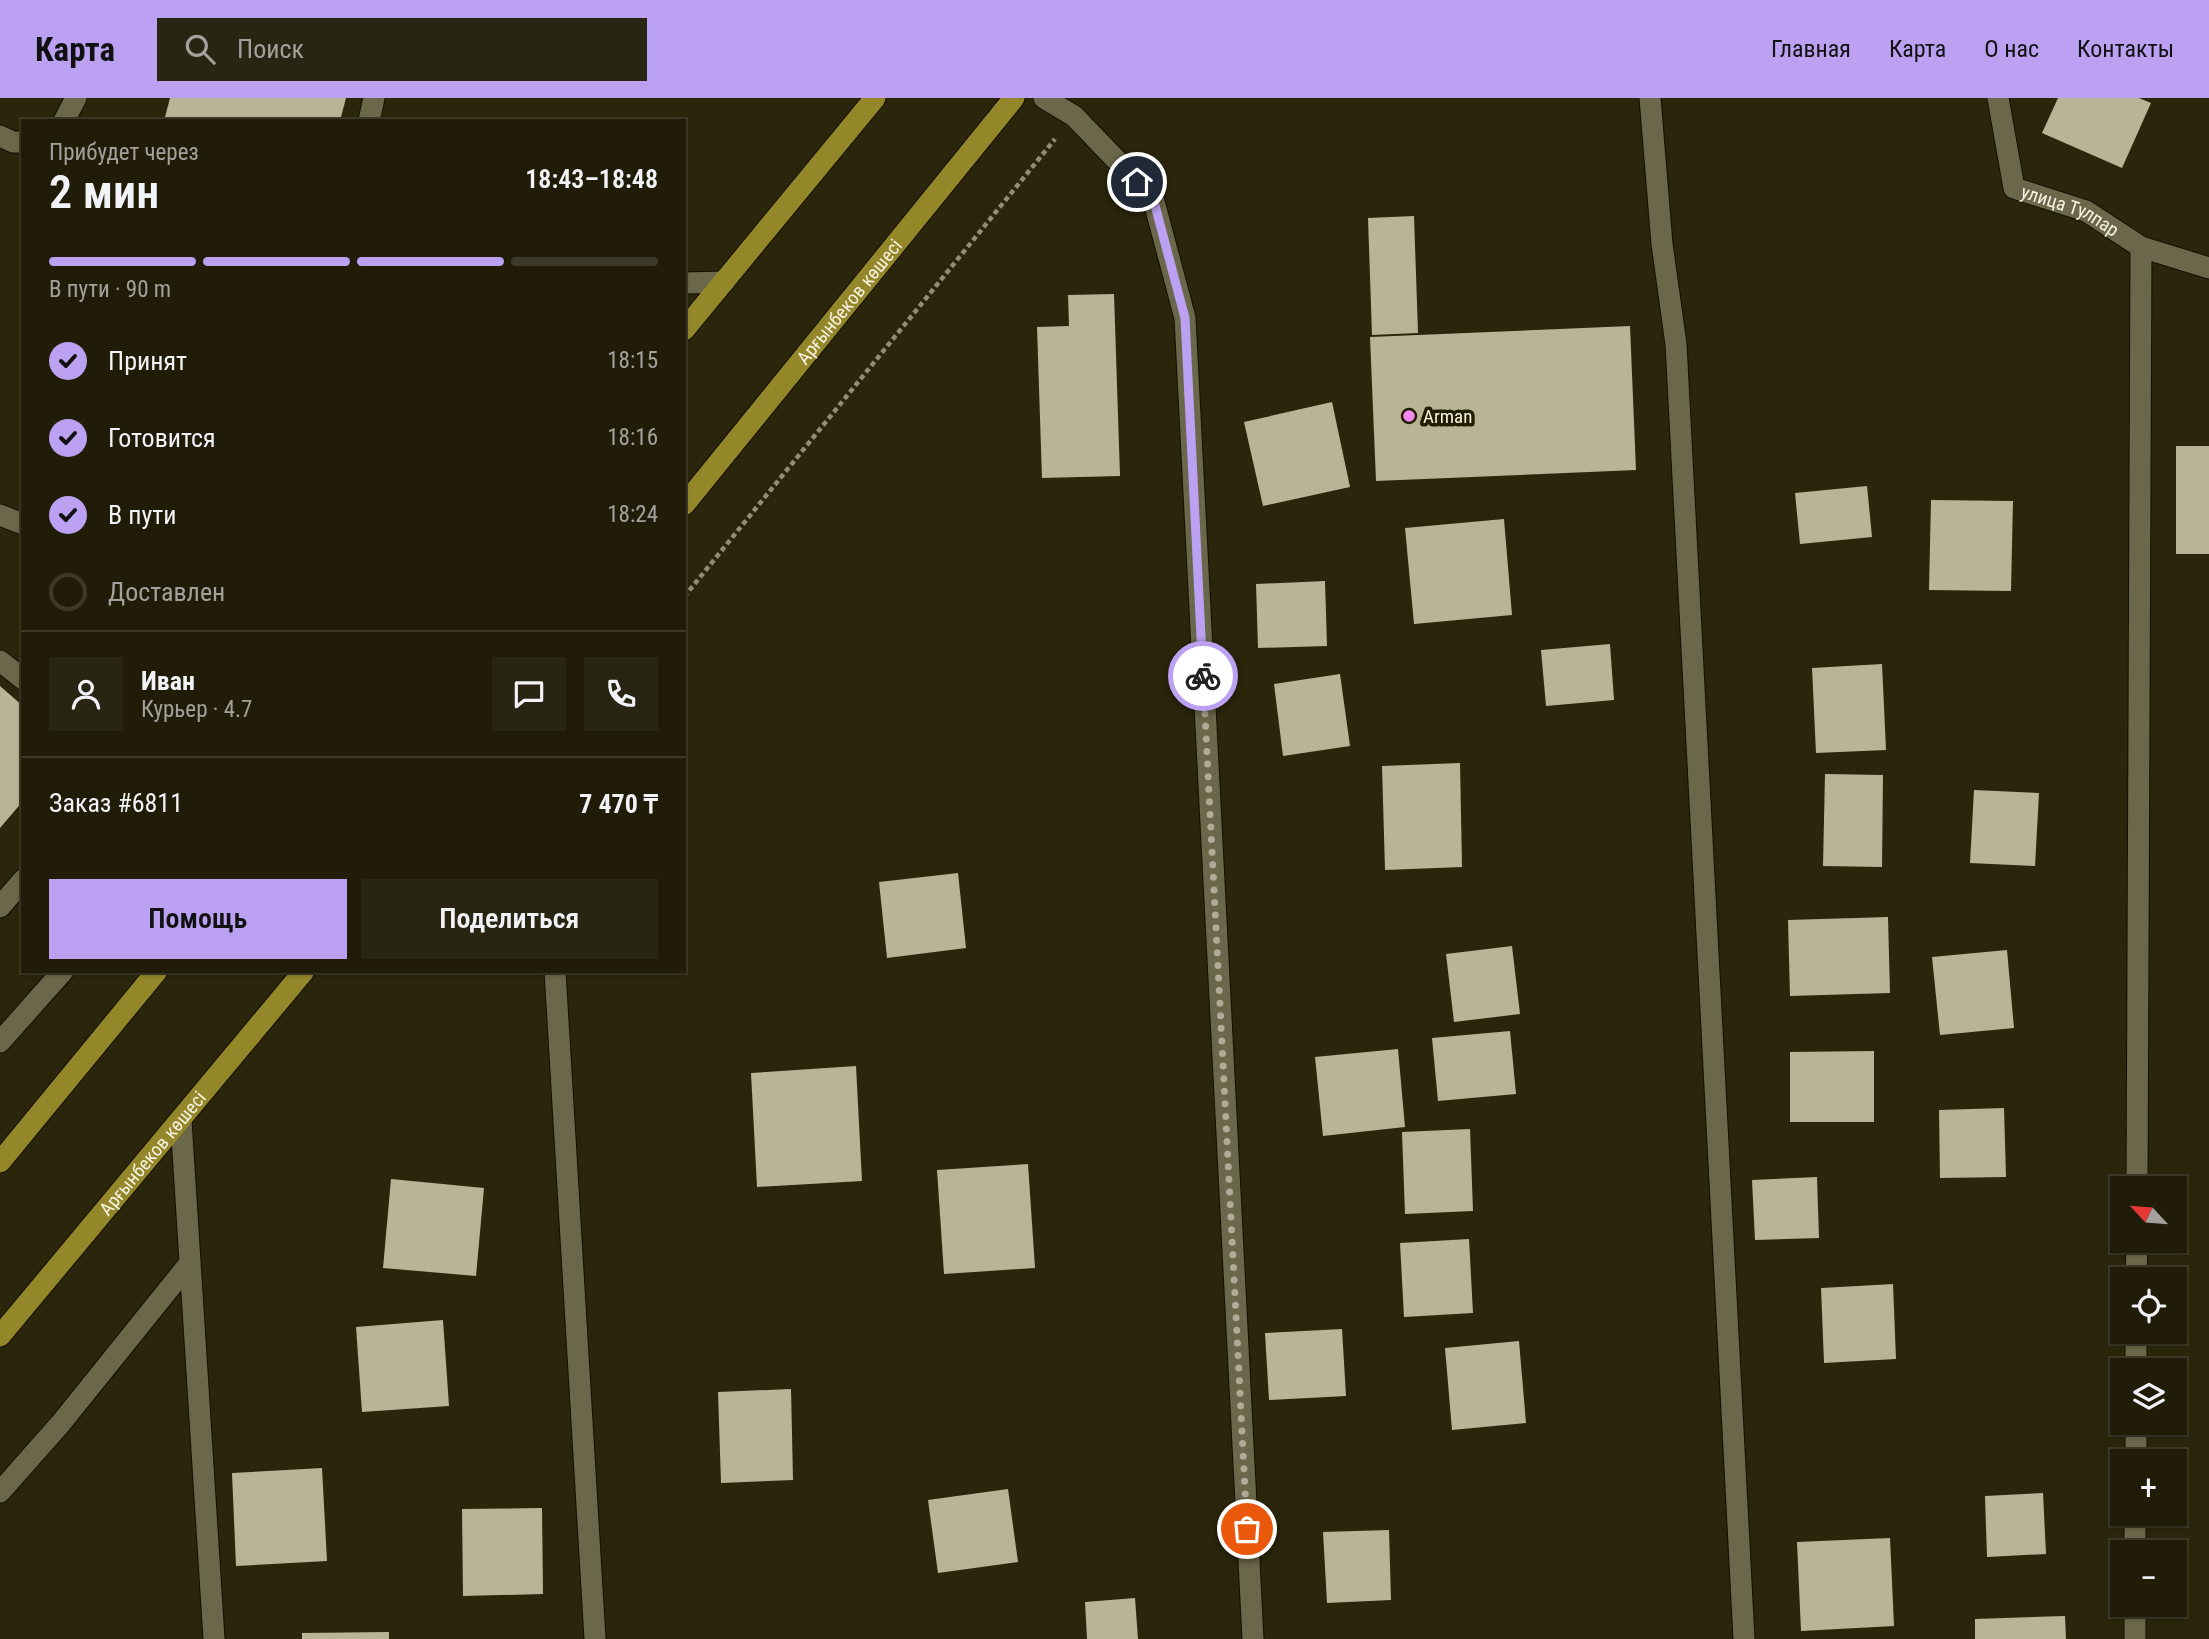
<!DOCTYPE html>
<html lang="ru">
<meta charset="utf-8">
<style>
body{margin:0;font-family:"Roboto Condensed",sans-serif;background:#282512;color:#f1f3f6;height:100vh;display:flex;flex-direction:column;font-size:26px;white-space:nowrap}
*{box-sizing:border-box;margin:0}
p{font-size:23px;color:#a2a19c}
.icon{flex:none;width:38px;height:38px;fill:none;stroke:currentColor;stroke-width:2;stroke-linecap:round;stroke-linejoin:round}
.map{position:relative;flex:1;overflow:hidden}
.sheet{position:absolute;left:21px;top:21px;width:665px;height:854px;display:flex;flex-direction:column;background:#201c08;border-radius:0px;box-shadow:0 2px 5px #0004,0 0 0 2px #3d3a29}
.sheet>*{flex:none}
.needle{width:46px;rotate:296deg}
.fabs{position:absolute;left:2110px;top:1078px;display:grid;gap:14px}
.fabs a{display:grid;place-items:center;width:77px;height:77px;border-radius:0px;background:#201c08;box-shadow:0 2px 5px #0004,0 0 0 2px #3d3a29;font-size:35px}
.pin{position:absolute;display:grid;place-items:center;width:60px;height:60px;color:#fff;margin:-30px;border:4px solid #fff;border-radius:50%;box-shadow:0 2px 7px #0007}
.courier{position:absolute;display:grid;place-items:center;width:70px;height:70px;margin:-35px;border:5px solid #bca0f2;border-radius:50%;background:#fff;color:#222;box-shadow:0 2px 9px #0007}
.head em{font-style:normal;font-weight:600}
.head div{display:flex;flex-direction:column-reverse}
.head{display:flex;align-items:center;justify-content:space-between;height:119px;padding:0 28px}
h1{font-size:46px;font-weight:600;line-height:52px}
.bar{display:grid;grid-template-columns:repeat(4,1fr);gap:10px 7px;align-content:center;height:84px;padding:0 28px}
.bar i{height:9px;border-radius:5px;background:#3d3a29}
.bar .selected{background:#bca0f2}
.bar p{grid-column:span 4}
.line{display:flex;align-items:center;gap:18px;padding:0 28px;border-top:2px solid #3d3a29}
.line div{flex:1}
.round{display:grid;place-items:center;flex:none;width:74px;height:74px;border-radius:0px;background:#282512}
ol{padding:0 28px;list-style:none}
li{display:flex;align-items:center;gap:21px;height:77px}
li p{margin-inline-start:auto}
li .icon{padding:7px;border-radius:50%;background:#bca0f2;color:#111;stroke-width:4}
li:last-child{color:#a2a19c}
li i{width:38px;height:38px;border:4px solid #3d3a29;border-radius:50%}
.cta{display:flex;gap:14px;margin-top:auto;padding:14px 28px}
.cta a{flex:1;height:80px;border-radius:0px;background:#bca0f2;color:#111;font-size:28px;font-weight:600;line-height:80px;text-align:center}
.cta a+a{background:#282512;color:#f1f3f6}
header{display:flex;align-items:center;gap:42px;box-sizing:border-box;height:98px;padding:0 35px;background:#bca0f2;color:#111}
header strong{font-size:33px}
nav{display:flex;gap:38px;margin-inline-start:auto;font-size:24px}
.search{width:490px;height:63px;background:#282512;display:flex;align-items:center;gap:18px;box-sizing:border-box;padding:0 24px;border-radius:0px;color:#a2a19c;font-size:26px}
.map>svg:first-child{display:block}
.building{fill:#b9b495}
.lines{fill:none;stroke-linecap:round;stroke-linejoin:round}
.minor-casing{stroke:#130f00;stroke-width:23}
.major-casing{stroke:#130f00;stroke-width:23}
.path{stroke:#918d78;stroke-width:4.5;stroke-dasharray:5 3.5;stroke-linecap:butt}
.minor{stroke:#6b674a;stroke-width:21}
.major{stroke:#948729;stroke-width:21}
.done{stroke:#afab97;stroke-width:7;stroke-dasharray:0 12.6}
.route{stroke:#bca0f2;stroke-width:9}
.poi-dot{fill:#f489f0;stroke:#211d03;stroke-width:2.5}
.labels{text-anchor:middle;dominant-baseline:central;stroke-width:7;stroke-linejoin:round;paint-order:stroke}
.street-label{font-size:19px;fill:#f6f3e3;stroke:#211d03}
.poi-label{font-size:19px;fill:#f6f3e3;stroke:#211d03;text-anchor:start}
</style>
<header>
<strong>Карта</strong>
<div class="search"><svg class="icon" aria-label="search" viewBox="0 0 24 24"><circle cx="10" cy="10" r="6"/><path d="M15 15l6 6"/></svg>Поиск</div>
<nav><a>Главная</a><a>Карта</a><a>О нас</a><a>Контакты</a></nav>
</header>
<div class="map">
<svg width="2209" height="1541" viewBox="0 0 2209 1541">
<rect width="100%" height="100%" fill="#2b260b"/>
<!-- building -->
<g class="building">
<path d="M170 0H346L340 23H164Z"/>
<path d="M2058 0H2139L2151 5 2122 70 2042 35Z"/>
<path d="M1414 118 1418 235 1372 237 1368 120Z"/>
<path d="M1114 196 1120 378 1042 380 1037 229 1069 228 1068 197Z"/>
<path d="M1630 228 1636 372 1376 383 1370 239Z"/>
<path d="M1332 304 1350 389 1263 408 1244 324Z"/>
<rect x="2176" y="348" width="33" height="108"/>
<path d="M1867 388 1872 439 1800 446 1795 395Z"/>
<path d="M1931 402 2013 403 2011 493 1929 492Z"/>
<path d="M1504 421 1512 517 1414 526 1405 430Z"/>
<path d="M1325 483 1327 548 1258 550 1256 486Z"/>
<path d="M1610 546 1614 602 1546 608 1541 552Z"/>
<path d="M1882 566 1886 652 1816 655 1812 570Z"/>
<path d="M1340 576 1350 648 1283 658 1274 586Z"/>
<path d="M0 588 23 608V703L0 730Z"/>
<path d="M1460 665 1462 769 1385 772 1382 668Z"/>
<path d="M1825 676 1883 677 1882 769 1823 768Z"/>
<path d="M1974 692 2039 695 2035 768 1970 765Z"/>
<path d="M958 775 966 850 887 860 879 784Z"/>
<path d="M1888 819 1890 895 1790 898 1788 822Z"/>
<path d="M1512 848 1520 916 1454 924 1446 856Z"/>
<path d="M2007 852 2014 930 1940 937 1932 859Z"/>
<path d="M1510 933 1516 996 1438 1003 1432 940Z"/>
<path d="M1398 951 1405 1029 1323 1038 1315 959Z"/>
<path d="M1874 953V1024H1790V954Z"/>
<path d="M856 968 862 1083 757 1089 751 975Z"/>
<path d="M2004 1010 2006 1079 1940 1080 1939 1012Z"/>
<path d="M1470 1031 1473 1113 1405 1116 1402 1034Z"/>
<path d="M1028 1066 1035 1170 944 1176 937 1072Z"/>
<path d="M1817 1079 1819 1140 1755 1142 1752 1082Z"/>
<path d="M391 1081 484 1090 476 1178 383 1170Z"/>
<path d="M1469 1141 1473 1215 1404 1219 1400 1145Z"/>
<path d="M1893 1186 1896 1261 1824 1265 1821 1190Z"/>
<path d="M443 1222 449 1308 362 1314 356 1229Z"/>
<path d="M1342 1231 1346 1298 1269 1302 1265 1235Z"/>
<path d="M1519 1243 1526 1325 1452 1332 1445 1250Z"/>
<path d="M791 1291 793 1382 721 1385 718 1294Z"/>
<path d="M322 1370 327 1463 236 1468 232 1375Z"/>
<path d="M1008 1391 1018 1464 938 1475 928 1402Z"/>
<path d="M2043 1395 2046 1456 1987 1459 1985 1398Z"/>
<path d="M542 1410 543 1496 463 1498 462 1411Z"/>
<path d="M1389 1432 1391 1502 1327 1505 1323 1434Z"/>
<path d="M1890 1440 1894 1528 1801 1533 1797 1444Z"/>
<path d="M1135 1500 1138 1541H1087L1085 1504Z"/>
<path d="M2065 1518 2066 1541H1975V1521Z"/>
<path d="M389 1534V1541H302V1535Z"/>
</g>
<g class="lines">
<defs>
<g id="minor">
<path d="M1044 0 1074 18 1153 100 1185 220 1253 1541"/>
<path d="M1650 0 1662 146 1676 246 1744 1541"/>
<path id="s1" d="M1998 0 2014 90 2086 113 2141 149 2209 170"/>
<path d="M64 23 76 0"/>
<path d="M369 23 374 0"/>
<path d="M0 38 13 44H23"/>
<path d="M684 185 724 184"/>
<path d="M0 417 23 426"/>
<path d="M0 563 23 581"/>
<path d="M0 809 23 782"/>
<path d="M555 873 595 1541"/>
<path d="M0 944 63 873"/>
<path d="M181 1022 214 1541"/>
<path d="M2137 1090 2141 149"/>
<path d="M2136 1181 2137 1143"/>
<path d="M2136 1272V1234"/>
<path d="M2136 1363V1325"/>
<path d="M0 1394 61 1325 189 1166"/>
<path d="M2135 1454V1416"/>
<path d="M2135 1541V1507"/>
</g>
<g id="major">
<path d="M684 232 875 0"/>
<path id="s2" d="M684 407 1014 0"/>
<path d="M0 1064 157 873"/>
<path id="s3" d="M0 1238 304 873"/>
</g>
</defs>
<!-- minor casing -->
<use href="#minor" class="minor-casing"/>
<!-- major casing -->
<use href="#major" class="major-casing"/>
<!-- path -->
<path class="path" d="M684 499 1055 41"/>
<!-- minor -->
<use href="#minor" class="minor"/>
<!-- major -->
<use href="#major" class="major"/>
</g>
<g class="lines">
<!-- done -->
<path class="done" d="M1203 578 1247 1431"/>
<!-- route -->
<path class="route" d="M1137 84 1153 100 1185 220 1203 578"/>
</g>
<!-- markers -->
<circle class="poi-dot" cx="1409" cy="318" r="7"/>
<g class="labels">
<!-- street labels -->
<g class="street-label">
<text stroke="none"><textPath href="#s1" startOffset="152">улица Тулпар</textPath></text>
<text stroke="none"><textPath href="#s2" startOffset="262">Арғынбеков көшесі</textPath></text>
<text stroke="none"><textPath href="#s3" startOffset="238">Арғынбеков көшесі</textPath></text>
</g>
<!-- poi labels -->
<g class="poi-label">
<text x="1423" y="318">Arman</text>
</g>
</g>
</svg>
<div class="fabs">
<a><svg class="needle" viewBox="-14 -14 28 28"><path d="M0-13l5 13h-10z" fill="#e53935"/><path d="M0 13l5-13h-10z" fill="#a2a19c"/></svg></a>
<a><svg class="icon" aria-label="locate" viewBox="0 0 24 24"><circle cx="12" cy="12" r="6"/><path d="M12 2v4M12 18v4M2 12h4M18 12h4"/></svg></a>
<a><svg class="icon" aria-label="layers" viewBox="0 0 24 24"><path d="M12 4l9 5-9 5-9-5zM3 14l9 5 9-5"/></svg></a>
<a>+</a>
<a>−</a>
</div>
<div class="pin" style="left:1247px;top:1431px;background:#ea580c"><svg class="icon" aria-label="bag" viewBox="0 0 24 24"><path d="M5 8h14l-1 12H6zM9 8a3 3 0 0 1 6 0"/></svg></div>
<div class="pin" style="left:1137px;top:84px;background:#1f2937"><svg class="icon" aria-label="home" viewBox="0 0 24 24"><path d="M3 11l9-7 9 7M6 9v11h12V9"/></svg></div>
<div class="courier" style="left:1203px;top:578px"><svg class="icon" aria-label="bike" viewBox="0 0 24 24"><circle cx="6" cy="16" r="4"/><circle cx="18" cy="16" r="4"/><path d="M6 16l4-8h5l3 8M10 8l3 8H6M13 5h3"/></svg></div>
<section class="sheet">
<div class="head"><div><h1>2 мин</h1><p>Прибудет через</p></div><em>18:43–18:48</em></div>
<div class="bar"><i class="selected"></i><i class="selected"></i><i class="selected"></i><i></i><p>В пути · 90 m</p></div>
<ol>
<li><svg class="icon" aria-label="check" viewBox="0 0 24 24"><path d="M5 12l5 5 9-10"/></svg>Принят<p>18:15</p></li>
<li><svg class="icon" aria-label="check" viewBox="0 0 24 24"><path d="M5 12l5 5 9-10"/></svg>Готовится<p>18:16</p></li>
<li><svg class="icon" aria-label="check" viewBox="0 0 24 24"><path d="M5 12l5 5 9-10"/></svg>В пути<p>18:24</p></li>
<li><i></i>Доставлен</li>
</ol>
<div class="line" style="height:126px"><a class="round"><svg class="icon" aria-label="person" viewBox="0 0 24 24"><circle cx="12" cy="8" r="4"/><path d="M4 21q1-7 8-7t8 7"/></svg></a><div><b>Иван</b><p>Курьер · 4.7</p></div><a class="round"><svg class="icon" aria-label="chat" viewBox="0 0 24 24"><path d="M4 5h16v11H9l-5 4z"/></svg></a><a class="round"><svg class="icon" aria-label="phone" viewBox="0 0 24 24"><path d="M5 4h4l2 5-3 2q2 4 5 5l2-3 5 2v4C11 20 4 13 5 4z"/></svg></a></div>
<div class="line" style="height:91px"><div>Заказ #6811</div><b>7 470 ₸</b></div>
<div class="cta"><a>Помощь</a><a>Поделиться</a></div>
</section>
</div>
